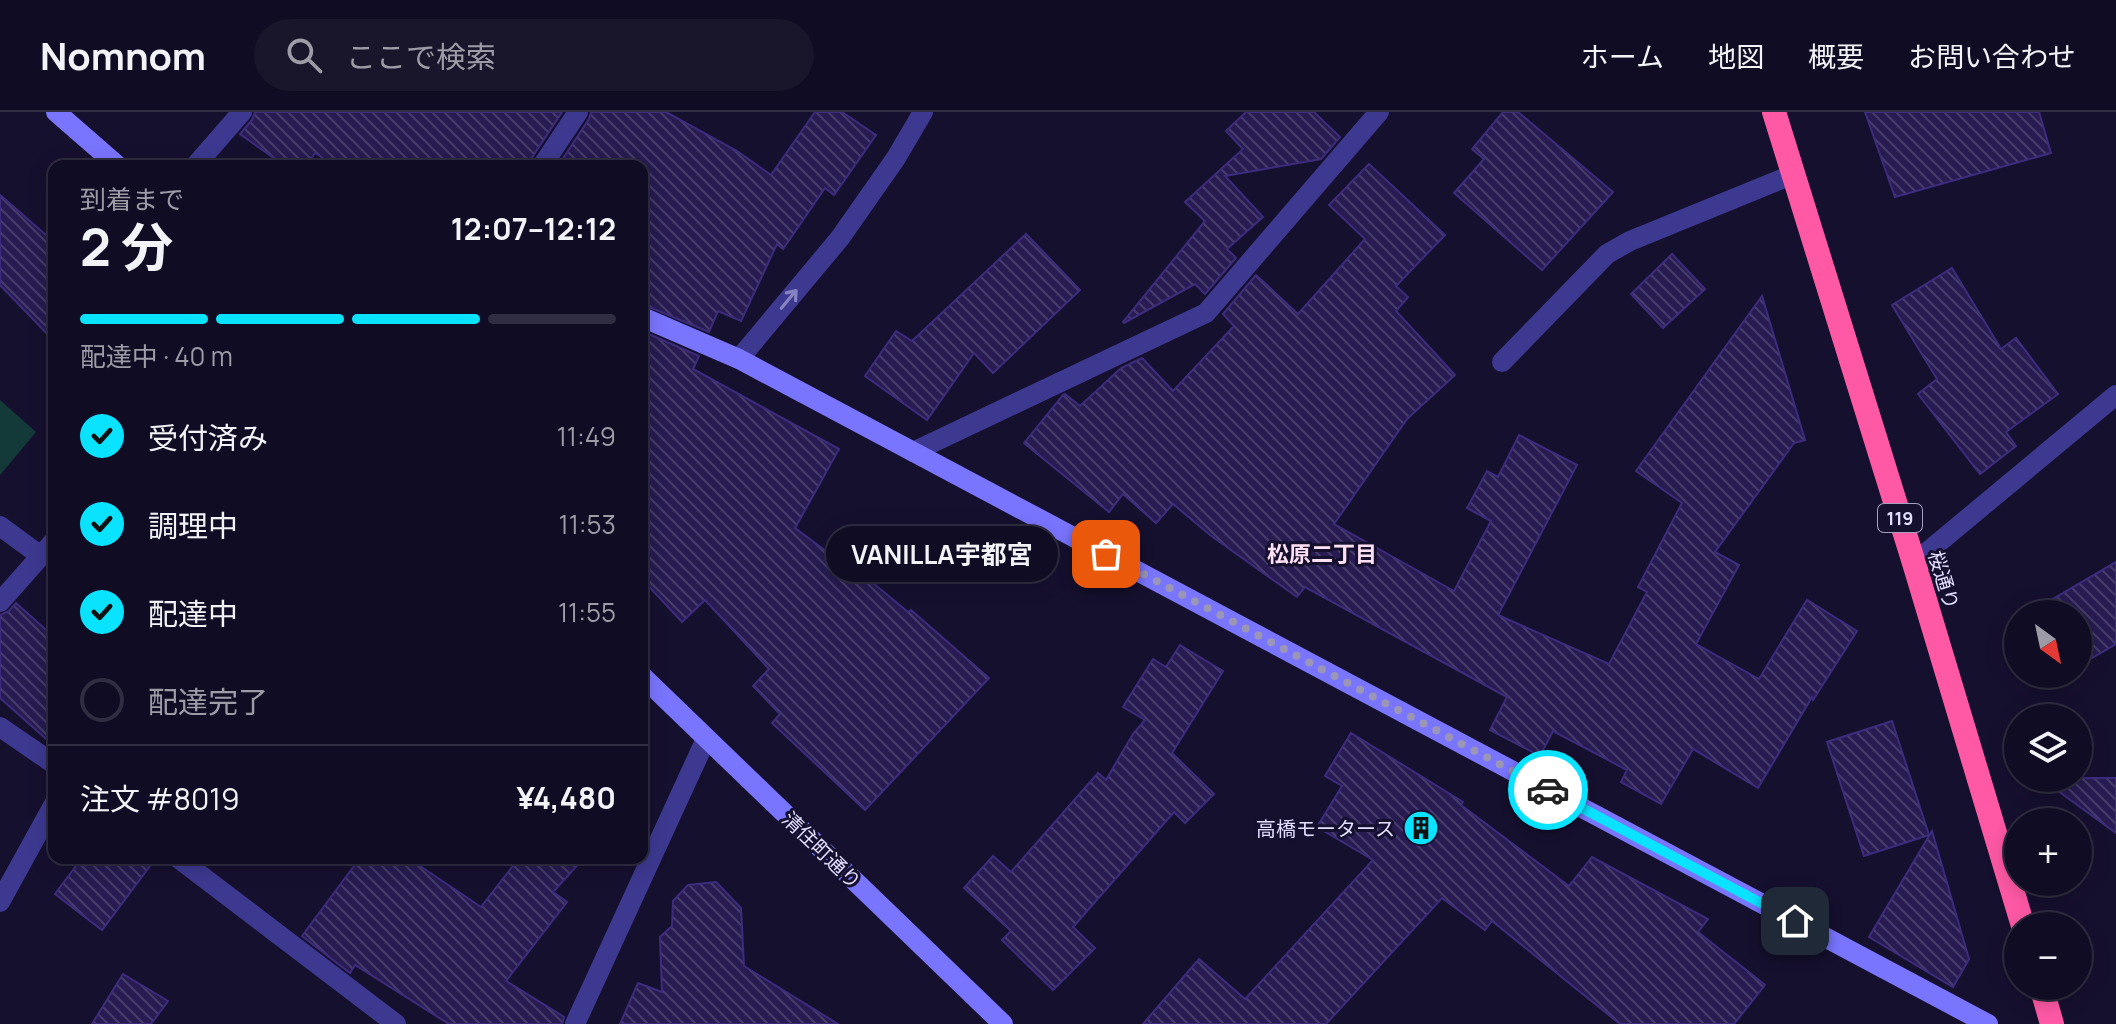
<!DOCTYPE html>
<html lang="ja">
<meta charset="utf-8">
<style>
body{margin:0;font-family:Manrope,"Noto Sans JP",sans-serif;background:#19152b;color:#f1f3f6;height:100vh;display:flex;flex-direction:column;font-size:30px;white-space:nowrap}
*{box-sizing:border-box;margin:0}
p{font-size:26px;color:#9c9ba6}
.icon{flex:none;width:44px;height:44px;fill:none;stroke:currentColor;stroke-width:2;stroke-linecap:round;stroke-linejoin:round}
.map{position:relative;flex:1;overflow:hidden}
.details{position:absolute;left:48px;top:48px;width:600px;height:704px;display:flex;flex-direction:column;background:#100c23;border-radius:16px;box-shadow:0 4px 20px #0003,0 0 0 2px #302c41}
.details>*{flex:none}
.needle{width:52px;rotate:147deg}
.controls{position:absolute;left:2004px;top:488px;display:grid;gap:16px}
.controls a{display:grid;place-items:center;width:88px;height:88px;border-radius:50%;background:#100c23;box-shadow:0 4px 20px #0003,0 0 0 2px #302c41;font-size:40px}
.pin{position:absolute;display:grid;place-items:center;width:68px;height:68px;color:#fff;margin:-34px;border-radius:16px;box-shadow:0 4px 12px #0006}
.courier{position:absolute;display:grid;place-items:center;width:80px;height:80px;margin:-40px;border:6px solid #0ae3ff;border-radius:50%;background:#fff;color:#222;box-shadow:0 2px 10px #0007}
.bubble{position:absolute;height:56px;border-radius:28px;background:#100c23;box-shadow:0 4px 20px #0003,0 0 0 2px #302c41;font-size:26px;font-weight:700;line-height:56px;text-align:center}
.overview em{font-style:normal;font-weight:700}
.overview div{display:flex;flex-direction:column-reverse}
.overview{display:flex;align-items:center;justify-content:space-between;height:136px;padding:0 32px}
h1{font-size:52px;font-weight:700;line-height:60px}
.bar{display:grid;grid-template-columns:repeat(4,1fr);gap:12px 8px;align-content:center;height:96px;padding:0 32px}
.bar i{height:10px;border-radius:6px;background:#302c41}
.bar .current{background:#0ae3ff}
.bar p{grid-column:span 4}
.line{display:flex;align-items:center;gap:20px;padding:0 32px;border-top:2px solid #302c41}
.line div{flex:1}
ol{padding:0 32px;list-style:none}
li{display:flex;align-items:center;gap:24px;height:88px}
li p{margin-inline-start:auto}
li .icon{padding:8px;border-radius:50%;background:#0ae3ff;color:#111;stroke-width:4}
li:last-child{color:#9c9ba6}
li i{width:44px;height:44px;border:4px solid #302c41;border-radius:50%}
header{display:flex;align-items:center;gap:48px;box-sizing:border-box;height:112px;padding:0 40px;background:#100c23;border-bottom:2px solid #302c41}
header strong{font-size:38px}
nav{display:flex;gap:44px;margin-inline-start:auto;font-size:28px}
.search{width:560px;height:72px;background:#19152b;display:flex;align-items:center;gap:20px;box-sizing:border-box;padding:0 28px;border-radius:44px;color:#9c9ba6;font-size:30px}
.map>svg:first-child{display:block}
.park{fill:#133938}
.building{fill:url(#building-back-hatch);stroke:#3d2c7e;stroke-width:2}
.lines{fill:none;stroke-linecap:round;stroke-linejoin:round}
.street{stroke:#3d3990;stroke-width:20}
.secondary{stroke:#7a75ff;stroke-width:20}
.highway{stroke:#ff59a6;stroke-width:24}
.oneway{stroke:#8783c2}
.done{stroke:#9b96b6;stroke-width:8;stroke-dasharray:0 14.4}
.route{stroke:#0ae3ff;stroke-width:10}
.labels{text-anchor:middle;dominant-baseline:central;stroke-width:6;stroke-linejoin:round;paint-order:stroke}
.shield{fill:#16102f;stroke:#a5a0c1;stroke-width:2}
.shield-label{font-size:18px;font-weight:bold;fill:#e2deff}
.street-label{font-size:20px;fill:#e2deff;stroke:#16102f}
.poi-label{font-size:20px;fill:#e2deff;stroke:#16102f;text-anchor:end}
.neighbourhood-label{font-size:22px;font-weight:bold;fill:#ffe0f3;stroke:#16102f}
</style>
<header>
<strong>Nomnom</strong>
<div class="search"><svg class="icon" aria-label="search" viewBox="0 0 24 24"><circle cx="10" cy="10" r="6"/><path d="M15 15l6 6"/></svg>ここで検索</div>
<nav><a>ホーム</a><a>地図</a><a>概要</a><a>お問い合わせ</a></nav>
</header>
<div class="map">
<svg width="2116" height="912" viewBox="0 0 2116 912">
<defs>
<pattern id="building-back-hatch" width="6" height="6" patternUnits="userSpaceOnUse" patternTransform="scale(2)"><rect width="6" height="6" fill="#271b51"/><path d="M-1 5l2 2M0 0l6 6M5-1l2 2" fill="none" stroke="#463c6b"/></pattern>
</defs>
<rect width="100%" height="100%" fill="#16102f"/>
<!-- park -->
<path class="park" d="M0 288 36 320 0 363Z"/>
<!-- building -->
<g class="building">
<path d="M255 0H562L531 47 529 54H335L315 41 306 54H285L240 22 252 8Z"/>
<path d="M591 0H666L737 39 771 63 815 0H842L876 23 834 83 825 76 783 137 777 132 741 209 718 199 709 220 642 192V54H558L589 7Z"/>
<path d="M1246 0H1314L1340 25 1321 47 1225 64 1263 105 1227 137 1236 146 1205 182 1195 172 1124 211 1123 210 1205 109 1185 90 1243 37 1226 19Z"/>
<path d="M1503 0H1518L1613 80 1542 158 1454 81 1484 47 1472 37Z"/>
<path d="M1865 0H2039L2051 41 1895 85Z"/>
<path d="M1369 52 1445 123 1396 174 1408 185 1396 199 1455 263 1407 307 1334 412 1454 479 1491 409 1467 396 1487 359 1498 365 1519 323 1577 353 1498 503 1609 552 1647 480 1638 475 1682 391 1636 359 1762 184 1805 328 1794 331 1715 440 1739 453 1696 532 1759 567 1807 488 1857 519 1813 588 1812 585 1758 676 1693 637 1661 692 1621 670 1627 658 1553 619 1540 644 1490 618 1507 585 1305 475 1297 485 1210 423 1173 392 1156 411 1123 382 1109 400 1024 331 1063 283 1065 282 1080 294 1121 256 1142 246 1173 279 1234 214 1223 202 1256 163 1298 202 1365 127 1329 93Z"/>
<path d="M0 83 54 130V229L0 173Z"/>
<path d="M1026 122 1080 178 993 261 974 241 927 308 865 264 896 219 912 229Z"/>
<path d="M1672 142 1705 177 1663 216 1631 182Z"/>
<path d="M1952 156 2001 237 2016 226 2058 282 2006 320 2016 334 1980 362 1918 282 1937 267 1892 193Z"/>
<path d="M642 219 699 244 693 257 839 337 795 416 846 454 849 451 908 500 911 498 989 566 865 698 772 611 780 602 753 574 769 557 705 488 682 510 642 467Z"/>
<path d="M2116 450V532L2078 554V502H2027Z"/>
<path d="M16 491 54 525V634L0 586V503L9 499Z"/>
<path d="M1180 533 1223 559 1172 641 1214 682 1185 711 1174 700 1073 815 1095 836 1053 878 1002 828 1011 819 964 776 993 744 1011 760 1098 661 1106 668 1133 622 1145 608 1123 595 1153 547 1166 555Z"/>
<path d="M1892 609 1929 723 1864 744 1827 630Z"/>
<path d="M1351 621 1463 690 1461 693 1569 774 1592 745 1708 807 1698 820 1765 873 1734 912H1620L1492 809 1485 818 1442 786 1326 912H1143L1199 847 1245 887 1373 748 1317 715 1342 674 1325 664Z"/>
<path d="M2040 666H2116V721Z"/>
<path d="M1932 719 1969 847 1953 875 1869 825Z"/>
<path d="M82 746H156L102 818 55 782Z"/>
<path d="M360 746H408L481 795 519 746H584L553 780 567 790 506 869 564 905 562 912H449L355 853 350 861 302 824Z"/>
<path d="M716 770 741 796 744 854 838 912H620L638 871 662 880 660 825 672 814 673 789 688 773Z"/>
<path d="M123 862 168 889 151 912H92Z"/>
</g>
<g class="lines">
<!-- street -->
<g class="street">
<path d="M195 54 242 0"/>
<path d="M542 54 578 0"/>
<path d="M739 247 840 126 896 46 923 0"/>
<path d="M1502 250 1607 142 1630 129 1794 62"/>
<path d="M913 340 1206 201 1379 0"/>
<path d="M0 414 41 444"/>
<path d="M1914 451 2116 283"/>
<path d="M0 490 54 429"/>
<path d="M0 615 54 652"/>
<path d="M178 746 396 912"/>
<path d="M0 790 54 692"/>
<path d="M575 912 706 627"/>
</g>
<!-- secondary -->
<g class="secondary">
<path d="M56 0 118 54"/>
<path d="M642 205 739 247 1988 912"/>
<path d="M642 564 1003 912"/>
</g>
<!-- highway -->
<g class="highway">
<path d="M1774 0 1914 451 2023 814"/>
<path d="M2041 874 2052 912"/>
</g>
</g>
<!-- one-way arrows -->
<defs><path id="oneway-shaft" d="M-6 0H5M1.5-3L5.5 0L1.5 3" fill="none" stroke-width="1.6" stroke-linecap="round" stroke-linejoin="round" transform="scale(2)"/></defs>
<use class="oneway" href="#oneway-shaft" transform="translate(789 187) rotate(-50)"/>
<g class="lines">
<!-- done -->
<path class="done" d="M1106 442 1548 678"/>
<!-- route -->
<path class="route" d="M1548 678 1795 809"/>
</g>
<!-- icons -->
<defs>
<symbol id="building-disc" viewBox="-11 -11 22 22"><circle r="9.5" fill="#0ae3ff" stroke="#16102f"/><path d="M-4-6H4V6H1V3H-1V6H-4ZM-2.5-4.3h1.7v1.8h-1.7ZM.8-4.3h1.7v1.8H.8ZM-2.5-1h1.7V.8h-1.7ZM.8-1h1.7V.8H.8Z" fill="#111"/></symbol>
</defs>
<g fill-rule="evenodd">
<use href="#building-disc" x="1401" y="696" width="40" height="40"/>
</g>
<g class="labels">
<!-- shield labels -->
<rect class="shield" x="1878" y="392" width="44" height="28" rx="6"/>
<g class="shield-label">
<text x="1900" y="406">119</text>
</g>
<!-- street labels -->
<g class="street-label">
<text transform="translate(1944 468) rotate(73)">桜通り</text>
<text transform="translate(822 738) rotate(44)">清住町通り</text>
</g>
<!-- poi labels -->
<g class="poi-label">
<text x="1395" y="716">高橋モータース</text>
</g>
<!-- neighbourhood labels -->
<g class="neighbourhood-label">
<text x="1322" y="442">松原二丁目</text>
</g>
</g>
</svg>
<div class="controls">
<a><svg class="needle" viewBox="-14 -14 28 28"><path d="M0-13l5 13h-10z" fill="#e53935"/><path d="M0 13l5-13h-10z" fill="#9c9ba6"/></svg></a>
<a><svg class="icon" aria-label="layers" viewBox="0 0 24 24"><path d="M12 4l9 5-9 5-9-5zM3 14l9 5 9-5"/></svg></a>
<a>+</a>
<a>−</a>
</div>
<div class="pin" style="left:1106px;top:442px;background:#ea580c"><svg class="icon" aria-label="bag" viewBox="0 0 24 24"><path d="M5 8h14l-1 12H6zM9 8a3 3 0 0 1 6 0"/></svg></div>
<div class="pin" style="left:1795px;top:809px;background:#1f2937"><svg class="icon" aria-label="home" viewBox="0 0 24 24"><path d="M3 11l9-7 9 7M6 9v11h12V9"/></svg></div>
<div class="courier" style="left:1548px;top:678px"><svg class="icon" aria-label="car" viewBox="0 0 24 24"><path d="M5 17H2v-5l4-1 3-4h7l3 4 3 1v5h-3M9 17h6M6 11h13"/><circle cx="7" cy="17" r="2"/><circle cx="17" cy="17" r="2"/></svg></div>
<div class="bubble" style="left:826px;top:414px;width:232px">VANILLA宇都宮</div>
<section class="details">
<div class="overview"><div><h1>2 分</h1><p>到着まで</p></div><em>12:07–12:12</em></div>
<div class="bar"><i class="current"></i><i class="current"></i><i class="current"></i><i></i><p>配達中 · 40 m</p></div>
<ol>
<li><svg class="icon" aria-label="check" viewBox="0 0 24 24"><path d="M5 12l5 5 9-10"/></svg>受付済み<p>11:49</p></li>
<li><svg class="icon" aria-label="check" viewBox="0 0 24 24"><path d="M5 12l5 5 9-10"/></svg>調理中<p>11:53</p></li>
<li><svg class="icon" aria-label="check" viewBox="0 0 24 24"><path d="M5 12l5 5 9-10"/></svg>配達中<p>11:55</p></li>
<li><i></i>配達完了</li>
</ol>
<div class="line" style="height:104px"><div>注文 #8019</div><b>¥4,480</b></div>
</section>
</div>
